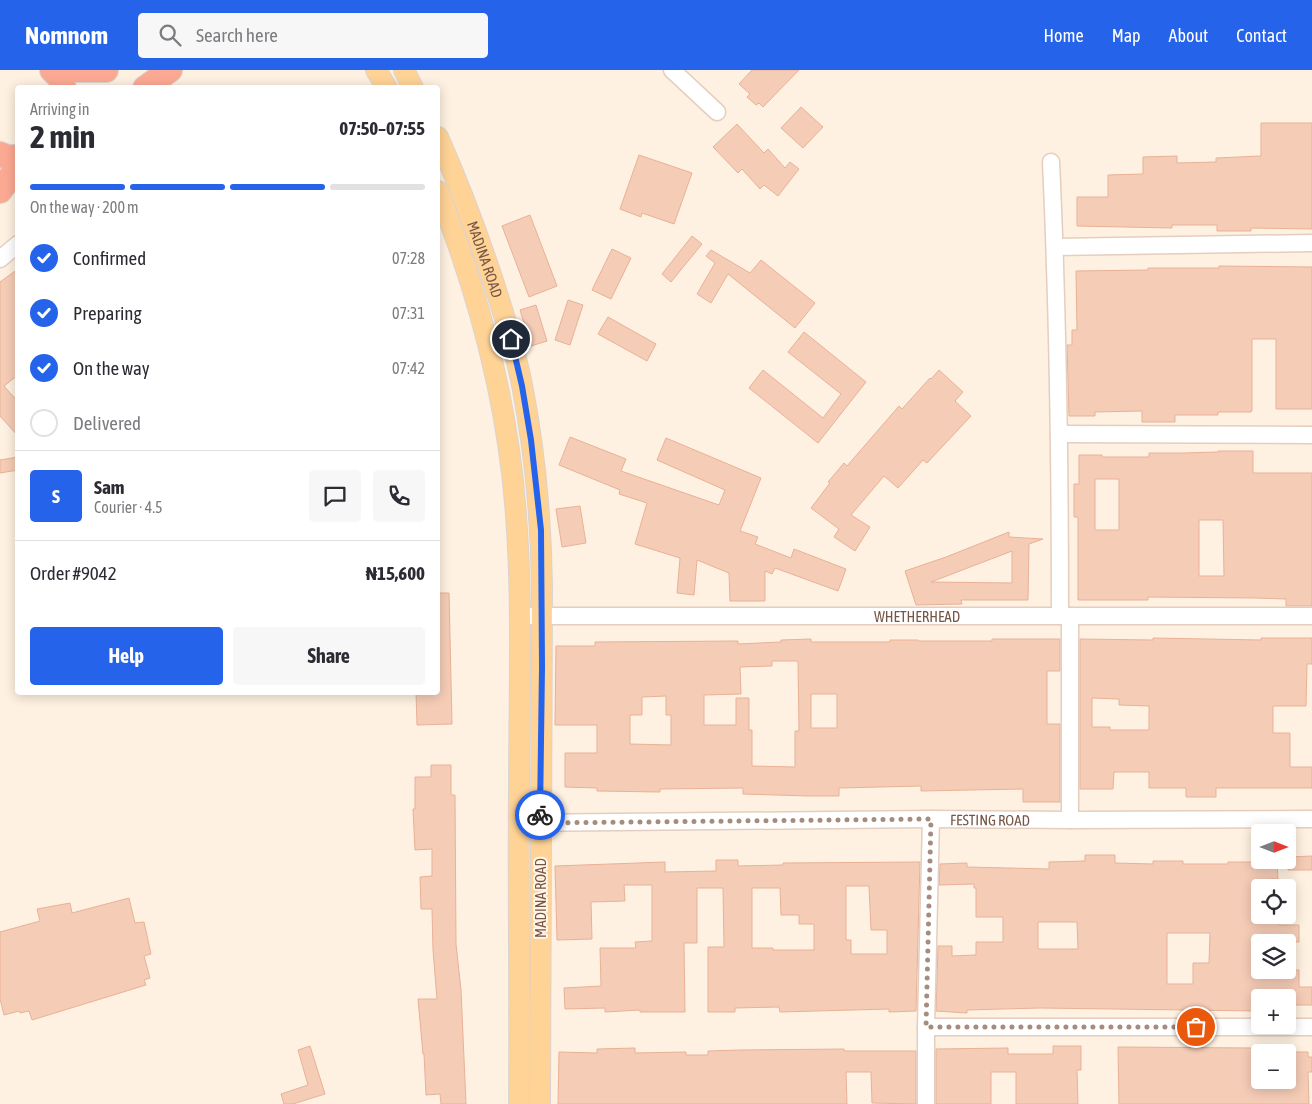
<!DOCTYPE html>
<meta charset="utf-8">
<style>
body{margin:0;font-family:"Asap Condensed",sans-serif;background:#f7f7f7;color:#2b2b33;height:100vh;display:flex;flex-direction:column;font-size:19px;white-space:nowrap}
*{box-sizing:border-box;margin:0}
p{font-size:16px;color:#7c7c81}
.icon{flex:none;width:28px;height:28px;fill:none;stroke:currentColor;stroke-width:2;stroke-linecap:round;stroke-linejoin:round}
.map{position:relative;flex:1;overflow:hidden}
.panel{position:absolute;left:15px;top:15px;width:425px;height:610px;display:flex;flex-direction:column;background:#fff;border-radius:5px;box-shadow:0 2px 12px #0003}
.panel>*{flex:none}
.needle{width:32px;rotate:90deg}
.controls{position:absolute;left:1251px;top:754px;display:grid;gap:10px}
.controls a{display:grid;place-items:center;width:45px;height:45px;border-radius:5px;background:#fff;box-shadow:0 2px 12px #0003;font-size:25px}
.pin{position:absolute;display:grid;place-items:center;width:42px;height:42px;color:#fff;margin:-21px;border:2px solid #fff;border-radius:50%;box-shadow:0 1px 5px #0007}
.courier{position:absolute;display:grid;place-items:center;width:50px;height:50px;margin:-25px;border:4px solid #2563eb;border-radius:50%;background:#fff;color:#222;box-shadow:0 1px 6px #0007}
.overview em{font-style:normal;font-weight:700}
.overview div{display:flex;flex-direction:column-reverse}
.overview{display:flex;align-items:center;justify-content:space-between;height:85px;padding:0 15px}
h1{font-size:32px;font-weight:700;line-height:38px}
.bar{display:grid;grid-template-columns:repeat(4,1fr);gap:8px 5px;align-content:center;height:60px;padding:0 15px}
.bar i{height:6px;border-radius:4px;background:#e1e1e2}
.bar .active{background:#2563eb}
.bar p{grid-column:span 4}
.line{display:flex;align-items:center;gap:12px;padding:0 15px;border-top:1px solid #e1e1e2}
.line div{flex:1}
.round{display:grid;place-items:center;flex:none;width:52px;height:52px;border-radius:5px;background:#f7f7f7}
ol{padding:0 15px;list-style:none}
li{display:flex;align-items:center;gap:15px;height:55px}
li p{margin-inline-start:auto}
li .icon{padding:5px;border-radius:50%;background:#2563eb;color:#fff;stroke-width:4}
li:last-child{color:#7c7c81}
li i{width:28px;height:28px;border:2px solid #e1e1e2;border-radius:50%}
.cta{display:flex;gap:10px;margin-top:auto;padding:10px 15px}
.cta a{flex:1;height:58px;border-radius:5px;background:#2563eb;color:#fff;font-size:20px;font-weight:700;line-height:58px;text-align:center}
.cta a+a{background:#f7f7f7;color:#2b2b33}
header{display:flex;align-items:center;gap:30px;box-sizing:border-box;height:70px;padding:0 25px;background:#2563eb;color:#fff}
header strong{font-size:24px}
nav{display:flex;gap:28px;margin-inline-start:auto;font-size:18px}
.search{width:350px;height:45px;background:#f7f7f7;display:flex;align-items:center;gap:12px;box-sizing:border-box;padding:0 18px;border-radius:5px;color:#7c7c81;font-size:19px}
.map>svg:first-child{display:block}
.building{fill:#f5ccb6;stroke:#e9b196;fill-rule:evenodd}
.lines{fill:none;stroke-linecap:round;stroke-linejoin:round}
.minor-casing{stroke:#e4cebf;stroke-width:19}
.major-casing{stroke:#dbd3cf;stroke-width:22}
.highway-casing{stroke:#dbd3cf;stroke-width:26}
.minor{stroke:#fff;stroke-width:16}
.major{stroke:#ffd396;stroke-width:20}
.highway{stroke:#fca993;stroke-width:24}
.done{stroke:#a68c7c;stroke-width:5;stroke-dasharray:0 9}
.route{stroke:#2563eb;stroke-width:6}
.labels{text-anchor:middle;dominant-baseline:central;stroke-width:4;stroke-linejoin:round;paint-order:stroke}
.street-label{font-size:15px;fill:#765546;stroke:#fff5e8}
</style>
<header>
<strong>Nomnom</strong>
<div class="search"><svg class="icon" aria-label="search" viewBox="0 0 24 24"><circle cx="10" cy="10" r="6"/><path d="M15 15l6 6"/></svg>Search here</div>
<nav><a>Home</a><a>Map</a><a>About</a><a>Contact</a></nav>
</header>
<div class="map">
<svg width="1312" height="1034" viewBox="0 0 1312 1034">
<rect width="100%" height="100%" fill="#fef1e1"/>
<!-- building -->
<g class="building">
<path d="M752 0H799L763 37 759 33 756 35 747 27 750 24 739 14Z"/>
<path d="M801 37 823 57 803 78 781 58Z"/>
<path d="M1261 53H1312V159L1251 158V161H1217V155H1172V158L1077 156V127H1108V105L1143 104V87L1177 86V93L1216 92V88L1261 86Z"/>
<path d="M737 54 764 83 768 79 785 98 790 92 799 99 778 126 764 115 760 119 742 99 738 103 713 77Z"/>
<path d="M639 85 692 103 674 154 642 143 641 147 620 139Z"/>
<path d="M530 145 557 216 529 227 502 156Z"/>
<path d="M692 166 702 174 671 212 662 204Z"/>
<path d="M612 179 631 188 611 229 592 220Z"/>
<path d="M711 180 750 203 761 190 815 233 795 258 728 204 711 233 697 224 715 193 706 186Z"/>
<path d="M1219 196 1312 197V339H1276V269H1252V341L1251 342H1218V345H1175V352H1142V341L1095 342V346H1069L1067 275H1072V260H1077L1076 201 1148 200V198H1219Z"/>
<path d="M18 199V305L4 316 18 332V366L0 346V212Z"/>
<path d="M568 230 583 235 570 275 555 270Z"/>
<path d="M536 235 547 271 531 276 520 240Z"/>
<path d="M608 247 656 274 647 291 598 264Z"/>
<path d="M804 262 866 312 818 373 749 318 763 300 823 348 841 324 788 282Z"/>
<path d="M939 300 963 322 955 331 971 346 927 393 923 390 898 418 884 406 851 445 870 457 855 481 834 467 839 459 811 438 830 413 828 412 844 393 847 396 899 336 902 339 930 308 931 309Z"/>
<path d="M570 367 626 389 621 401 719 435 725 420 657 390 666 368 761 408 740 461 758 467 755 474 791 488 794 479 846 499 838 521 775 498 772 504 765 501V531H730L729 503 697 490 694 525 677 523 680 488 635 474 647 433 619 424 620 420 559 395Z"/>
<path d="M1218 381H1253V403H1312V536H1286V529L1255 528 1148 527V530H1078V447H1074V414H1079V385H1102V387H1149V383H1184L1218 382ZM1095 409H1119V460H1095ZM1199 450H1223L1224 506H1199Z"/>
<path d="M18 387V400L0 403V390Z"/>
<path d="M580 436 586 473 562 477 556 439Z"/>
<path d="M1009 462V467L1043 469 1029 474 1028 530H961L962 534 916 535 905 501 946 487ZM1012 481V513L931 512Z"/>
<path d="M438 523H449L452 654 417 655 416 622H438Z"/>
<path d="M1153 568 1261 570V568H1312V594H1307L1306 636H1273V663H1290V697H1312V718H1216V727H1186V718H1149V702H1114L1113 719H1080V569L1153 570ZM1092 628 1119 629V635L1149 636V660H1110V657H1092Z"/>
<path d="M811 569V572H890V570H918V571H992V569H1060V601H1047V654H1060V732H1023V719L921 721V716L839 718V726H808L743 724V718L660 719V722L597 721V718L565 717V683H597V655H555L556 576H595V572L738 571V574L781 572V570ZM772 591H798L799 661H795V697L752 696V660H749V628H736V655H704V625L741 624 740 597 772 596ZM811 624H837V658H811ZM666 626V645H671V675L630 674V645H642V627Z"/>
<path d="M431 695H451V725H455L456 874 461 920 466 1034H441L440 1024 426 1025 424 984H423L418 929H437L433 880 432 839H421L420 807 432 806V779L415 780 413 739H415V707H431Z"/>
<path d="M1085 785H1115V793L1153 794V791H1183V794H1228V792H1277L1278 809H1269V818H1256L1255 845H1279V855H1299V872H1260V900H1299V917H1312V935H1288V928H1259V941L1040 938 967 940V943L936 941 938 876H952V886L976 885V872H1003V847H976V818H974V814L939 815 940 794 967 793V797L1049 799V792L1085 791ZM1038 852H1077L1078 879H1038ZM1167 863H1210L1209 893H1193V914H1167Z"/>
<path d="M1312 786V800H1288V787Z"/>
<path d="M716 790H738V796L783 795V793L920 792 916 941 889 942V939L780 942 779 937 735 938V942H708V877H724L723 818H697V873H684L685 942H640V940L605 942V938L565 939 564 918 601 916 600 878H636L635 872 652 871V815H624L625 831 591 832 592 869 557 870 555 796 665 792V802L716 801ZM846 816H869L871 860H887V884H851V870H846ZM752 818H780L781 845H799V854H814V880H773V878H752Z"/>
<path d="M129 828 135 853 144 852 151 884 144 886 150 908 144 910 146 915 32 950 29 941 20 943 19 941 4 945 0 929V862L40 851 37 839 70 833 72 843Z"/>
<path d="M310 976 325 1024 293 1034H284L281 1024 308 1015 298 980Z"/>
<path d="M1053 976H1081V1000H1077L1078 1034H1016V1002H991V1034H936V979L1008 978V984H1053Z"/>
<path d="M1118 977 1254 978 1256 1013 1288 1012V982H1308V987H1312V1002H1308L1309 1034H1119Z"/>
<path d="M635 978V983L686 982V985H708V981L741 980 844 979V981H916V1034L872 1033 871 1002H846L847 1034H558L559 982 597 983V979Z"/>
</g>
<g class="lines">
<defs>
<g id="minor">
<path d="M672 0 717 42"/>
<path d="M1051 92C1058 243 1060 395 1060 546"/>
<path d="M1055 177 1312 173"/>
<path d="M0 189 18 174"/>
<path d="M1059 364 1312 365"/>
<path id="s1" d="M529 546H1312"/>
<path d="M1070 546V750"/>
<path id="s2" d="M519 753 931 749 1070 750 1312 749"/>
<path d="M926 957H1312"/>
<path d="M926 1034V957L931 749"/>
</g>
<g id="major">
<path d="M376 0 387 18"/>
<path d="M404 0 413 18"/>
<path id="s3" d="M438 67C460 117 479 167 496 220 506 251 516 283 522 315 535 381 541 449 542 516L540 1034"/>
<path d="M438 121C479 224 508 333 516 445 523 537 519 630 519 723 518 827 520 930 519 1034"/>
</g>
<g id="highway">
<path d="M52 0 60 8 64 18"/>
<path d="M75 0H106"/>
<path d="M145 18 170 0"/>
<path d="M0 84 7 87H18"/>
<path d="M0 121 18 97"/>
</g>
</defs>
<!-- minor casing -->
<use href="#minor" class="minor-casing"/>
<!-- major casing -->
<use href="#major" class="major-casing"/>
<!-- highway casing -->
<use href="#highway" class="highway-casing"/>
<!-- minor -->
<use href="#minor" class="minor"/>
<!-- major -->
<use href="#major" class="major"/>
<!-- highway -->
<use href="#highway" class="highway"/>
</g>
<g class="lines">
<!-- done -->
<path class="done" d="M540 745V753L931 749 926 957H1196"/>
<!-- route -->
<path class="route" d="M511 269 522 316 531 370 541 460 542 597 540 745"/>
</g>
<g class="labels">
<!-- street labels -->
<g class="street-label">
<text stroke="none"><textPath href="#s3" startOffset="131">MADINA ROAD</textPath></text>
<text stroke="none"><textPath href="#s1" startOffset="388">WHETHERHEAD</textPath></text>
<text stroke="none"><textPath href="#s2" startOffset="471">FESTING ROAD</textPath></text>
<text transform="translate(540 828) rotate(-90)">MADINA ROAD</text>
</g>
</g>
</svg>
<div class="controls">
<a><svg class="needle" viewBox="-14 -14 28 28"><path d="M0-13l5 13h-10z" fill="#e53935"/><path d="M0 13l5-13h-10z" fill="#7c7c81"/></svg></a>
<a><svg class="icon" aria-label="locate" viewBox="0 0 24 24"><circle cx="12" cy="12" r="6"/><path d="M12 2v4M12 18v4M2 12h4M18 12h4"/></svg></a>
<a><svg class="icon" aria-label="layers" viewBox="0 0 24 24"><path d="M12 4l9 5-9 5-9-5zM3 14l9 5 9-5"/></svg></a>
<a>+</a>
<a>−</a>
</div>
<div class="pin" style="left:1196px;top:957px;background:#ea580c"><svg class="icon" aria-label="bag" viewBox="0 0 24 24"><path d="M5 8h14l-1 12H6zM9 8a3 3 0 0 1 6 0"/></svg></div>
<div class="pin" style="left:511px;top:269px;background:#1f2937"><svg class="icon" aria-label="home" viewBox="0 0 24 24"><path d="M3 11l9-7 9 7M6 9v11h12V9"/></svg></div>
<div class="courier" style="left:540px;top:745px"><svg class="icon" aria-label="bike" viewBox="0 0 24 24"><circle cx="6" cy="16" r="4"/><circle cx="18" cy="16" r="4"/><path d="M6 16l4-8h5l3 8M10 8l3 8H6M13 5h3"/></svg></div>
<section class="panel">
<div class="overview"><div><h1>2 min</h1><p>Arriving in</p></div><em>07:50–07:55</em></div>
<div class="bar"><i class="active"></i><i class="active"></i><i class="active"></i><i></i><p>On the way · 200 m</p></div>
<ol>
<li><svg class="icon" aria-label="check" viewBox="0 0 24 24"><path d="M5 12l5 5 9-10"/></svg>Confirmed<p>07:28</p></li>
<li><svg class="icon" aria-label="check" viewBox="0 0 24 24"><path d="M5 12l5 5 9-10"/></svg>Preparing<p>07:31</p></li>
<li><svg class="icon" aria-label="check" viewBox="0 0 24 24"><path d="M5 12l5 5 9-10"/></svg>On the way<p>07:42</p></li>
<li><i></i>Delivered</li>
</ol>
<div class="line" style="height:90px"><b class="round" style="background:#2563eb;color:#fff">S</b><div><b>Sam</b><p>Courier · 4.5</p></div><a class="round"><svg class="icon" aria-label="chat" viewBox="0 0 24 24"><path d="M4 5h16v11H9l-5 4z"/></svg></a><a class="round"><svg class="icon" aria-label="phone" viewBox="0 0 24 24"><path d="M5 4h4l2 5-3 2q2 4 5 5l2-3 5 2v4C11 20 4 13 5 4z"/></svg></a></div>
<div class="line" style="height:65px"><div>Order #9042</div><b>₦15,600</b></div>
<div class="cta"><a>Help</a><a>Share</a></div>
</section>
</div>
